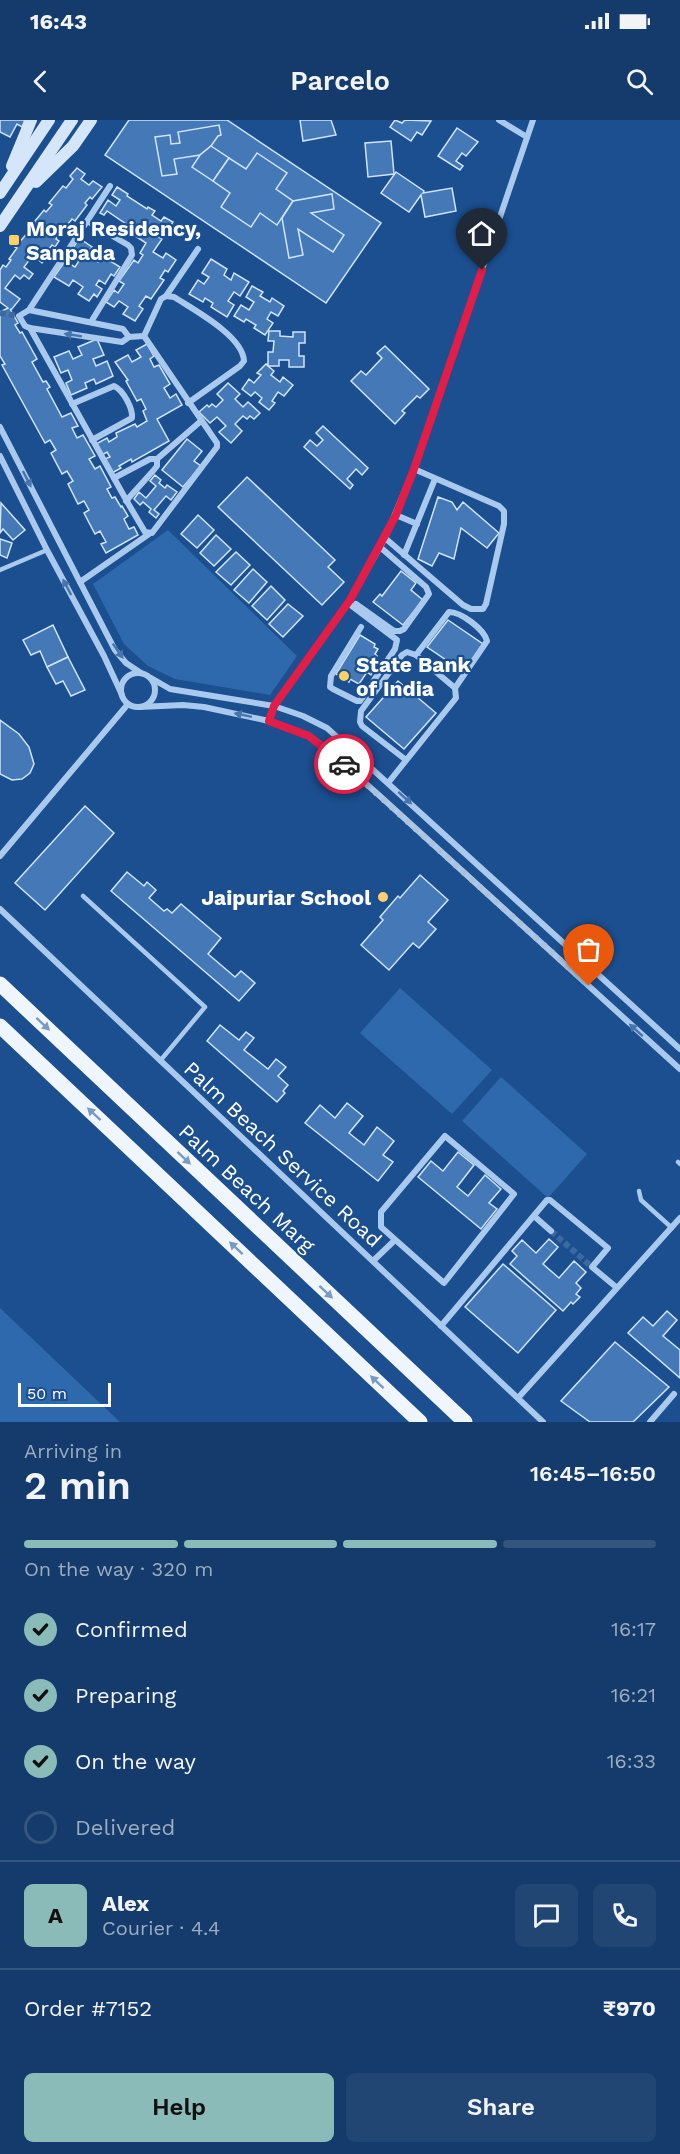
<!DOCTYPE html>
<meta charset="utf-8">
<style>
body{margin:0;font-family:"Work Sans",sans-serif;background:#214673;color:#f1f3f6;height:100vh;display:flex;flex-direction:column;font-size:22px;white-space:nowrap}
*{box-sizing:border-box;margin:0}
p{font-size:20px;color:#9dadc1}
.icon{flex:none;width:33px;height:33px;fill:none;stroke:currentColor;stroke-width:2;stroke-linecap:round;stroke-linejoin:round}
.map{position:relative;height:1302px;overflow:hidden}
.details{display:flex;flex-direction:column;background:#143b6b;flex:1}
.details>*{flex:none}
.scale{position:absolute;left:18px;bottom:15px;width:93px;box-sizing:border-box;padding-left:6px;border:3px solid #fff;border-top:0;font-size:16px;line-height:21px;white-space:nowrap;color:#fff;-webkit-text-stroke:4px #1b4f8f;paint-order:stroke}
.pin{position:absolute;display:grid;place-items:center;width:51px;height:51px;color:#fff;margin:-62px -26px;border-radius:50% 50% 50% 0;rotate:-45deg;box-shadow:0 0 6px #0007}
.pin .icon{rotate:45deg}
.courier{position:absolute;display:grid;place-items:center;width:60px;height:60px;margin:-30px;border:4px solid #e11d48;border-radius:50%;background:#fff;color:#222;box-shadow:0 2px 8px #0007}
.summary em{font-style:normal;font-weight:600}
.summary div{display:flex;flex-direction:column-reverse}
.summary{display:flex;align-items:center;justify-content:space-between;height:102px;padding:0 24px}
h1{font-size:39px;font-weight:600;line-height:45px}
.bar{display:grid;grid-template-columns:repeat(4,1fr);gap:9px 6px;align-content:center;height:72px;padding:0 24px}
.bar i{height:8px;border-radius:4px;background:#33557e}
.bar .on{background:#8bbbb9}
.bar p{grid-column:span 4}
.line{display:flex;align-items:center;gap:15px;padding:0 24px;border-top:2px solid #33557e}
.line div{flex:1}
.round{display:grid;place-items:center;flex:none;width:63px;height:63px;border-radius:9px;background:#214673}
ol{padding:0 24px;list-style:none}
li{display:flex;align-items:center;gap:18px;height:66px}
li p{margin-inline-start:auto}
li .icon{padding:6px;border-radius:50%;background:#8bbbb9;color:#111;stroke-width:4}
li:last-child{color:#9dadc1}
li i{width:33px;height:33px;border:3px solid #33557e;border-radius:50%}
.primary-button{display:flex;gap:12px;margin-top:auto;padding:12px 24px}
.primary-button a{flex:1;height:69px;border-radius:9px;background:#8bbbb9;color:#111;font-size:24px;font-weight:600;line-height:69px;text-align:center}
.primary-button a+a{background:#214673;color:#f1f3f6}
.status{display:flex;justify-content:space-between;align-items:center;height:42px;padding:0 30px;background:#143b6b;direction:ltr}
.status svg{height:16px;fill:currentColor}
header{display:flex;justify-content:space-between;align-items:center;height:78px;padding:0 24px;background:#143b6b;font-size:27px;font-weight:600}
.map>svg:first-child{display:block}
.green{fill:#2e69ad}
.building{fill:#4478b7;stroke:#cfe3fa;stroke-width:1.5}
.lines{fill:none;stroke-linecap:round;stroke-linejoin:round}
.street-tunnel{stroke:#3d69a0;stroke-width:6;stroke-dasharray:6 3;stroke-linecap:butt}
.lane{stroke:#a9c9ee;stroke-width:4.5}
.street{stroke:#a9c9ee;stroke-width:6}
.secondary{stroke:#d6e6fa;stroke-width:12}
.primary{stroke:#f0f6ff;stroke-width:15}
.oneway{fill:#4674ac}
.oneway2{fill:#7b9ac1}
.done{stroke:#afc1d8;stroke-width:6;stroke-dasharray:0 10.8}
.route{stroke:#e11d48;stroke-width:8}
.poi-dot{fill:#ffd166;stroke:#1b4f8f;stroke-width:2}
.labels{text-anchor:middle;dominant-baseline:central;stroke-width:4.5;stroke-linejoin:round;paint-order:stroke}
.poi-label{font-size:21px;font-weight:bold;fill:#fff;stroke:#1b4f8f;text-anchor:start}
.street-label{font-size:21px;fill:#fff;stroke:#1b4f8f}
</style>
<div class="status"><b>16:43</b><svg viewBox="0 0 49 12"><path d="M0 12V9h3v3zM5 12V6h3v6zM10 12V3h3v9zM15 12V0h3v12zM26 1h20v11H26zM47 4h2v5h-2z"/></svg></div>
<header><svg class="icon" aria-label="back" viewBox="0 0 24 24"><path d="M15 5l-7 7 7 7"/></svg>Parcelo<svg class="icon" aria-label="search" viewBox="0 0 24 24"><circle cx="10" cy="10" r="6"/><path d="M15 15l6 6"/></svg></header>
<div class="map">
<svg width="680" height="1302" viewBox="0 0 680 1302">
<rect width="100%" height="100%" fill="#1b4f8f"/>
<!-- green -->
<g class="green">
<path d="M168 410 297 536 270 575 175 559 148 546 124 524 93 464Z"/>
<path d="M400 868 492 950 452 994 360 913Z"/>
<path d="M501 957 587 1034 548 1078 462 1001Z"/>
<path d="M0 1188 120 1302H0Z"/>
</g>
<!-- building -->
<g class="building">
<path d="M0 0H25L22 7 17 4 10 17 0 12Z"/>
<path d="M129 0H227L381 103 326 183 105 35Z"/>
<path d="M300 0H331L336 15 303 21Z"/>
<path d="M395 0 402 3 405 0 431 1 422 15 417 12 411 21 390 7Z"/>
<path d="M219 5 221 15 218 16 211 26 200 35 174 39 177 54 162 56 155 17 170 15 171 24 180 23 178 12Z"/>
<path d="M457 8 478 22 466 36 462 33 456 41 463 46 460 50 438 36Z"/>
<path d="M391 21 394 54 368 57 365 23Z"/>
<path d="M211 26 229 38 213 61 192 47 200 35Z"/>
<path d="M257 33 287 53 276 69 293 81 277 105 260 93 251 107 221 87 230 73 213 61 229 38 246 49Z"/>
<path d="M77 48 85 54 81 59 89 65 93 61 102 67 92 79 90 77 85 83 87 85 75 101 72 99 56 119 59 121 55 127 52 125 46 133 48 135 42 143 33 135 24 147 33 154 29 159 24 155 20 159 15 155 5 168 20 179 11 190 10 189 18 203 15 205 20 213 22 212 37 239 32 242 43 262 46 261 50 267 47 269 62 297 71 293 78 306 72 308 77 318 83 315 95 336 89 339 95 349 100 346 111 367 107 369 112 378 115 377 121 387 122 386 128 396 124 399 129 409 134 407 138 415 106 433 101 424 106 422 100 411 95 414 84 393 89 390 84 381 78 384 68 364 73 361 67 351 62 354 51 333 56 330 50 320 45 323 2 245 5 244 0 236V192L8 188 0 182V150L3 145 6 147 11 140 9 139 17 128 15 127 32 108 30 107 44 90 46 92 52 85 49 83 63 66 66 68 73 59 70 56Z"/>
<path d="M396 52 424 71 423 73 452 68 456 91 425 97 421 75 409 92 381 73Z"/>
<path d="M117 67 128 74 127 76 147 89 148 87 155 91 152 95 161 101 164 97 173 102 166 113 161 110 157 116 162 119 153 132 163 138 166 133 176 140 168 152 165 150 160 158 164 160 151 179 146 176 139 186 143 189 135 201 123 194 128 187 119 181 114 187 106 182 114 170 118 173 124 164 119 161 134 140 138 143 143 135 140 133 146 123 123 108 126 104 107 91 104 95 100 93 108 80 116 86 120 80 112 75Z"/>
<path d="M332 74 334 89 311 93 344 115 333 132 298 109 303 135 289 138 282 98 293 81Z"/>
<path d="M79 118 92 127 90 130 94 132 91 137 98 142 101 137 106 140 107 139 120 147 114 156 111 154 105 164 99 160 96 165 102 169 97 177 94 174 89 181 78 174 83 167 73 160 69 166 54 157 65 141 75 147 79 141 69 135Z"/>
<path d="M211 139 227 149 224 155 231 160 234 153 249 162 240 176 234 172 228 181 234 185 227 197 211 187 213 183 205 178 203 182 189 174 198 160 204 164 209 157 202 153Z"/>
<path d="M252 166 263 172 260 176 270 182 272 178 284 186 278 196 271 192 267 199 273 203 265 215 254 208 256 205 246 199 244 202 234 196 241 185 249 190 254 182 246 177Z"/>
<path d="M269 211H280V216L293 217V212H305V223H299V236H304V247H289V240H279V246H268L274 251 271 255 280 262 283 257 293 265 284 276 278 272 272 281 275 283 269 290 259 282 262 278 255 272 251 276 242 269 249 259 254 263 261 255 257 253 266 244 268 245V232H273L274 221H268Z"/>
<path d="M97 219 104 235 93 239 96 246 107 241 113 256 96 264 94 259 85 263 87 268 71 275 66 263 72 260 68 250 61 253 54 237 69 231 73 239 82 235 78 227Z"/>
<path d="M147 224 154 236 150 239 154 247 159 245 170 264 164 268 170 278 176 274 182 285 157 299 169 321 132 342 131 339 119 346 121 348 112 353 105 339 110 337 107 332 102 335 96 324 107 318 109 322 117 317 116 313 135 304 137 307 147 301 143 291 146 289 141 279 137 281 126 261 128 260 115 242 128 235 132 242 141 237 136 230Z"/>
<path d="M385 226 429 269 420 278 417 276 402 291 405 293 395 304 351 261 361 251 366 255 382 238 377 233Z"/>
<path d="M228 263 240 274 235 279 243 287 248 282 260 293 254 299 250 296 247 299 243 296 235 304 242 311 231 323 219 312 226 306 217 297 210 303 199 292 207 285 209 287 212 284 216 287 223 280 217 274Z"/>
<path d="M323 306 368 348 362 355 356 349 347 359 353 365 350 369 304 327 310 320 317 326 323 320 316 313Z"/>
<path d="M187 319 202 331 194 341 201 346 183 367 162 350Z"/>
<path d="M155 355 161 360 159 363 165 368 167 365 177 372 171 380 166 376 154 390 159 394 156 398 149 392 151 389 143 382 140 385 134 379 139 372 146 378 156 366 150 361Z"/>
<path d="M247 357 335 440 328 447 344 462 322 485 218 387Z"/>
<path d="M438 377 452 382 457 390 463 382 499 413 487 428 461 408 454 439 439 433 432 446 418 439Z"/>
<path d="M1 383 25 410 13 420 3 409 0 413Z"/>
<path d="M198 395 214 410 197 428 181 414Z"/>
<path d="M216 415 231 429 214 446 200 433Z"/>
<path d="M0 419 12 423 7 438 0 435Z"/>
<path d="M236 432 250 445 231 465 216 452Z"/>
<path d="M253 449 267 462 249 483 234 470Z"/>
<path d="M401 451 416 463 411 470 423 480 403 505 373 482 380 474 382 476Z"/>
<path d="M271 466 285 480 267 500 252 486Z"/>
<path d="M288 484 303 496 283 517 269 504Z"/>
<path d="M448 500 483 524 464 552 427 527Z"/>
<path d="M53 505 68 537 47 547 40 531 31 535 23 520Z"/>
<path d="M360 515 375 524 374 527 378 529 375 534 377 536 373 544 376 546 371 555 367 552 359 564 350 559 349 562 336 554Z"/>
<path d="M68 537 85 570 71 576 63 561 56 564 47 547Z"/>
<path d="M398 561 436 593 404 629 366 597Z"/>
<path d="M0 600 19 614 29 627 34 644 30 653 22 659 12 660 0 654Z"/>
<path d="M85 686 114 713 45 790 15 763Z"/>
<path d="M127 752 144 766 147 762 156 770 149 778 164 791 167 789 172 793 181 784 221 818 208 834 235 857 241 851 255 863 239 881 111 771Z"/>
<path d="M420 755 448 780 428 802 436 809 419 828 413 823 389 850 361 825 383 800 380 797 398 776 400 778Z"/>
<path d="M220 905 239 920 246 912 254 918 244 930 268 949 276 939 286 947 278 956 288 965 283 971 285 973 277 982 207 921Z"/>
<path d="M347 983 363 996 349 1013 364 1025 377 1007 394 1021 383 1035 393 1042 378 1061 305 1003 320 985 335 998Z"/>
<path d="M458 1032 474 1045 457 1067 468 1076 485 1055 501 1069 489 1083 497 1089 481 1109 418 1057 431 1041 443 1051Z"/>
<path d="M549 1119 558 1127 543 1144 559 1158 574 1141 586 1152 576 1163 581 1168 576 1174 580 1177 573 1184 571 1182 563 1191 510 1144 517 1136 512 1131 522 1120 536 1133Z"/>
<path d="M503 1144 556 1190 518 1233 465 1187Z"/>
<path d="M667 1191 677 1200 663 1216 680 1230V1258L628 1213 643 1197 653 1206Z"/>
<path d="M615 1222 669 1267 633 1302H590L561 1281Z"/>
</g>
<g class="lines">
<!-- street-tunnel -->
<g class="street-tunnel">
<path d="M0 193 19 196"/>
<path d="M551 1111 592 1147"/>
</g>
<!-- lane -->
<g class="lane">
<path d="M0 450 47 430"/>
<path d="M83 776 205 887 160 941"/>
<path d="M678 1042 680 1044"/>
<path d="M639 1071 641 1080 672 1108"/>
</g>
<!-- street -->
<g class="street">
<path d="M499 0 527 17"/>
<path d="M87 101 128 125 131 128 132 135 91 202"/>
<path d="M166 176 198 129"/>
<path d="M29 190 110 66"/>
<path d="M30 208 129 385 145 412 152 413 217 327V323L144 216"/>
<path d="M144 216 161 179 166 176 174 177C194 190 243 216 244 241L240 246 188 283"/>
<path d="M129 217 123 209 29 190 19 196 25 206 30 208 122 222 129 217 144 216"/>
<path d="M72 284 114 266C123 270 133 288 132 298L92 320"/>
<path d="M0 307 115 530 126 543 141 553"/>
<path d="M0 336 47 430 104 536 122 575"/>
<path d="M157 339 201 301"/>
<path d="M114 358 150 339H157V346L153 351 126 381"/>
<path d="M396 395 417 404"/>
<path d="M385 418 463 485 471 489H483L486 484 504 404V391L499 386 414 349"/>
<path d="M404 435 435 359"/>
<path d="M80 462 149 414"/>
<path d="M348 483 397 520 395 529 360 581H357L333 569 330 567 331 556 361 507"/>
<path d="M356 484 394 511H400L404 509 429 474 426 467 380 427"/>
<path d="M416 535 449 492C461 492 484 509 487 521L455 568"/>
<circle cx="138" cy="570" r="17"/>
<path d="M151 558 170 569 274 586 303 596 327 608 680 929"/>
<path d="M139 587 183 585 204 587 269 601 309 616 327 629 381 677 680 949"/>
<path d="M269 601 274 586 350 480 385 418 414 349 533 0"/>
<path d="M388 663 456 578 455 568 416 535 407 532 402 535 361 591 360 602 362 606 406 640"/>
<path d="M0 736 128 584"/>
<path d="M0 789 543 1302"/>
<path d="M445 1016 514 1074 444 1163 381 1107V1092Z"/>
<path d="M534 1096 551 1111"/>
<path d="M373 1141 395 1120"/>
<path d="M441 1206 547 1080H550L608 1128 592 1147 616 1167"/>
<path d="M518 1278 680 1098"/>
<path d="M650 1302 674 1274"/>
</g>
<!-- secondary -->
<g class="secondary">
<path d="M12 46 31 0"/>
<path d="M36 62 73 26 91 0"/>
<path d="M0 73 49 0"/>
<path d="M0 106 72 0"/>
</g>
<!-- primary -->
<g class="primary">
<path d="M0 864 465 1302"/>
<path d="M0 906 420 1302"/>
</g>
</g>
<!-- one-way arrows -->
<defs><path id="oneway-solid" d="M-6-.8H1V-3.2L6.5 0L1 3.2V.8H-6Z" transform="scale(1.5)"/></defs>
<g class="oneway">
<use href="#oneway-solid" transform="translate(73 215) rotate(-171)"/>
<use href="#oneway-solid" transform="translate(27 359) rotate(63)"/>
<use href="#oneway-solid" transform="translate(67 467) rotate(-118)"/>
<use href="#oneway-solid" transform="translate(118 531) rotate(55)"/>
<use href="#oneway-solid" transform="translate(243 595) rotate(-168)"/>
<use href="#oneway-solid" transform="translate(405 678) rotate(42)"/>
<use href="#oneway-solid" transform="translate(636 910) rotate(-138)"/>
</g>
<g class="oneway2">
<use href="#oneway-solid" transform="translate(43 904) rotate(43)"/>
<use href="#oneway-solid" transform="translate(94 994) rotate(-137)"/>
<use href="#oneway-solid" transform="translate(184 1038) rotate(43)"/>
<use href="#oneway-solid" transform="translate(236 1128) rotate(-137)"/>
<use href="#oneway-solid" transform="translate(326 1172) rotate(43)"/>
<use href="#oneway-solid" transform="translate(377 1262) rotate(-137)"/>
</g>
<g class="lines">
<!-- done -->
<path class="done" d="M344 644 589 866"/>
<!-- route -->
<path class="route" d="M344 644 309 616 269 601 274 586 350 480 396 395 414 349 482 150"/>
</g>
<!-- markers -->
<g class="poi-dot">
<rect x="8" y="114" width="12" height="12" rx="3"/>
<circle cx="344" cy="556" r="6"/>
<circle cx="383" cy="777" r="6"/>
</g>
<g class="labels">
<!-- poi labels -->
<g class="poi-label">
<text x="26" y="108">Moraj Residency,<tspan x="26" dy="24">Sanpada</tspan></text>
<text x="356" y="544">State Bank<tspan x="356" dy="24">of India</tspan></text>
<text x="371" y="777" text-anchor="end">Jaipuriar School</text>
</g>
<!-- street labels -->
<g class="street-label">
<text transform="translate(283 1034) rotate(43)">Palm Beach Service Road</text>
<text transform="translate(247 1068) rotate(43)">Palm Beach Marg</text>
</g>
</g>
</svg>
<div class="scale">50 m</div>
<div class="pin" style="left:589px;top:866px;background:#ea580c"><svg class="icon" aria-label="bag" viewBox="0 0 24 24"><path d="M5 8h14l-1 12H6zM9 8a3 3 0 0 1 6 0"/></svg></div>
<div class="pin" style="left:482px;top:150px;background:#1f2937"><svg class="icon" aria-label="home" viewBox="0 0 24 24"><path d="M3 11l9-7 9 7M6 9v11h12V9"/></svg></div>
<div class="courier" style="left:344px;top:644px"><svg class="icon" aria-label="car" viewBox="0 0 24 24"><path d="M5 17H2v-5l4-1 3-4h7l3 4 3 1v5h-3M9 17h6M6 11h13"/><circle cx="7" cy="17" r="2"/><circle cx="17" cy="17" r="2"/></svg></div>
</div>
<section class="details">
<div class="summary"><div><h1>2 min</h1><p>Arriving in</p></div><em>16:45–16:50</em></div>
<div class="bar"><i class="on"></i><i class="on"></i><i class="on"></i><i></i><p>On the way · 320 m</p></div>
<ol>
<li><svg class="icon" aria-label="check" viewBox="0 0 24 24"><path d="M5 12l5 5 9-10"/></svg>Confirmed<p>16:17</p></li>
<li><svg class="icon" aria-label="check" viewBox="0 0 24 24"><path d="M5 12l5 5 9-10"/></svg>Preparing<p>16:21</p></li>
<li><svg class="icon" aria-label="check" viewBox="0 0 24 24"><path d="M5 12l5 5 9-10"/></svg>On the way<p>16:33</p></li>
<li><i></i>Delivered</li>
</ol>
<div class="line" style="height:108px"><b class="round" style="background:#8bbbb9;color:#111">A</b><div><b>Alex</b><p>Courier · 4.4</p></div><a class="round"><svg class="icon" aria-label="chat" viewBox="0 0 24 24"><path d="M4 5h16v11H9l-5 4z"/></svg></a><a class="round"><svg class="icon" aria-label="phone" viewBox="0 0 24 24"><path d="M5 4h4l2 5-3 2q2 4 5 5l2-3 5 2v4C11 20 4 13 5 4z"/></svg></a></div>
<div class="line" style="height:78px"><div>Order #7152</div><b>₹970</b></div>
<div class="primary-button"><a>Help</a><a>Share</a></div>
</section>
